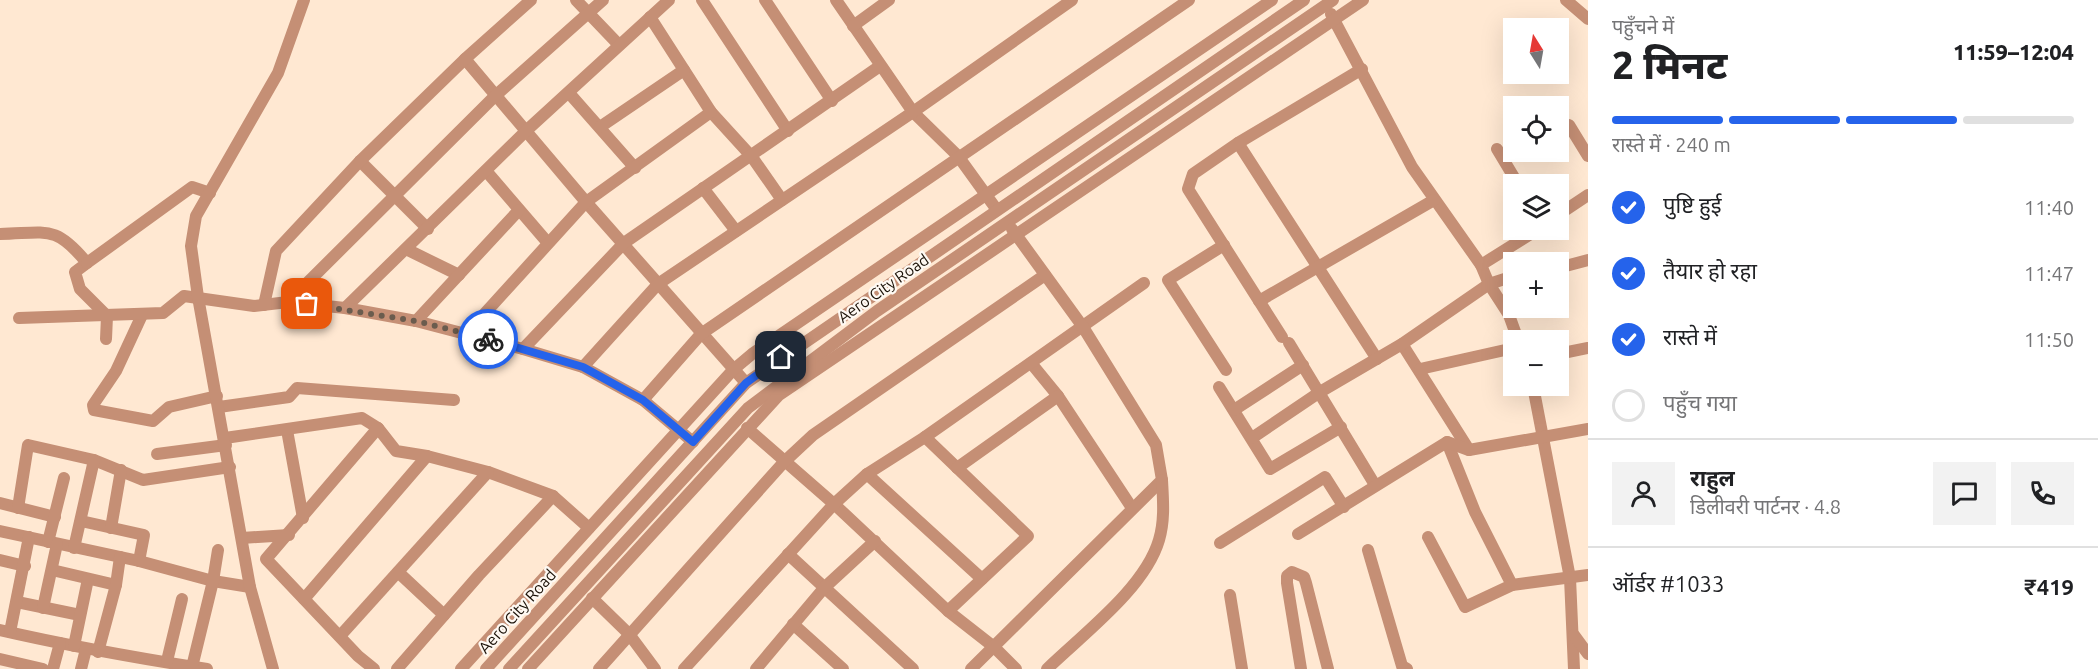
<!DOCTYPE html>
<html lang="hi">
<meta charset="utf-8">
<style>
body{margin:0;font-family:Ubuntu,"Noto Sans Devanagari",sans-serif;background:#f2f2f2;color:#202124;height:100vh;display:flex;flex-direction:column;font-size:22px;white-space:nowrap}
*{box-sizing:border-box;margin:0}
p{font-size:20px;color:#757577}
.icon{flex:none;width:33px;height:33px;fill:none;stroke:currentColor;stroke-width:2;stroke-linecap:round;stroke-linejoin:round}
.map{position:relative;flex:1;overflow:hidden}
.panel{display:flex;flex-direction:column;background:#fff;width:510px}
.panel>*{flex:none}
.needle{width:39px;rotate:349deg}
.fabs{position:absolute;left:1503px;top:18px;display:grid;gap:12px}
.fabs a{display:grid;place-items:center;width:66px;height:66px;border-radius:0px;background:#fff;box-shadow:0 6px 24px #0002;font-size:30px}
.pin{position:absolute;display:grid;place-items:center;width:51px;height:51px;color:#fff;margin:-26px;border-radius:12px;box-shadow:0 3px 9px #0006}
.courier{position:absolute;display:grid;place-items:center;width:60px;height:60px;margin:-30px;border:4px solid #2563eb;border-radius:50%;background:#fff;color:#222;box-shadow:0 2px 8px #0007}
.overview em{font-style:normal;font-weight:800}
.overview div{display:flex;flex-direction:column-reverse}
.overview{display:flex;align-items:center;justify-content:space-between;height:102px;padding:0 24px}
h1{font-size:39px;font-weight:800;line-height:45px}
.bar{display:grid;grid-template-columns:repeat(4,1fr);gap:9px 6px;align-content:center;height:72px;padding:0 24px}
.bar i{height:8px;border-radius:4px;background:#e0e0e0}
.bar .current{background:#2563eb}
.bar p{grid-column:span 4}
.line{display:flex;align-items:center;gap:15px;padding:0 24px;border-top:2px solid #e0e0e0}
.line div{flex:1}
.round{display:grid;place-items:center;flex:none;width:63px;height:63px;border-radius:0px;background:#f2f2f2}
ol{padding:0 24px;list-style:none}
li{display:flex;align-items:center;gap:18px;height:66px}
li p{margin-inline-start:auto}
li .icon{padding:6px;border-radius:50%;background:#2563eb;color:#fff;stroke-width:4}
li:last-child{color:#757577}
li i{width:33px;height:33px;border:3px solid #e0e0e0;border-radius:50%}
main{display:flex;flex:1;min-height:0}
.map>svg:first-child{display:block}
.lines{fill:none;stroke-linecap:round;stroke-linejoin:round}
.minor{stroke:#c58f75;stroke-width:12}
.done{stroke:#6a5c4e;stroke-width:6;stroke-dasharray:0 10.8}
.route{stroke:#2563eb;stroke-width:8}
.labels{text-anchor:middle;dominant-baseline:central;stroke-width:4.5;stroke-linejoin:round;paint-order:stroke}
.street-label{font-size:16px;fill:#1a1107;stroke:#fef9f3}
</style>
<main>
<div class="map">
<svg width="1588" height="669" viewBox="0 0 1588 669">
<rect width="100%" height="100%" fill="#ffe8d2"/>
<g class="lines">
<!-- minor -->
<g class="minor">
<path d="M576 0 619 45"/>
<path d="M702 0 788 131"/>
<path d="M765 0 832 101"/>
<path d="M836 0 913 112 958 156 997 210"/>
<path d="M1566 0 1588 19"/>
<path d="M1331 14 1412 167 1481 265 1489 284 1509 315 1518 340"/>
<path d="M650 17 711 112 752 157 782 200"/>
<path d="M853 26 889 0"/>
<path d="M465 59 586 202 746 383"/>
<path d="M569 93 635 168"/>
<path d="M1569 125 1588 156"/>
<path d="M600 127 684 70"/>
<path d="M1238 143 1377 359"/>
<path d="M1497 149 1518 184"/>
<path d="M360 161 428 229"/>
<path d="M487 172 548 243"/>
<path d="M703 188 736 231"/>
<path d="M1558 215 1588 195"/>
<path d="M0 234C47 233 55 224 87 263L75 272 80 289 107 316 106 339"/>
<path d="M1224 245 1168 280 1226 370"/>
<path d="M406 249 459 275"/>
<path d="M87 263 192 187 210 193"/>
<path d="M1481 265 1537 230"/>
<path d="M1558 268 1588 260"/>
<path d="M1259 301 1434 200"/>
<path d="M288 302 495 96 603 0"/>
<path d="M264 305 276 251 360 161 465 59 531 0"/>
<path d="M345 308 527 130 669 0"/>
<path d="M142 315 116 371 93 405 94 410 153 421 169 407 217 396"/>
<path d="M19 318 163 313 184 296 254 306 288 302 345 308 416 321 523 349 583 367 643 400 693 442"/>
<path d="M416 321 519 210"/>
<path d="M467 333 586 202 711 112"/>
<path d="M1282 337 1188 189 1193 174 1238 143 1362 69"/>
<path d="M1289 343 1375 485"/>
<path d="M1402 344 1469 450"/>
<path d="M523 349 624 243 880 66"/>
<path d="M1558 354 1588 348"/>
<path d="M1031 363 1058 396 1132 508"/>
<path d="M583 367 658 284 913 112 1072 0"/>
<path d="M1420 369 1514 348"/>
<path d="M1533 386 1570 578 1574 669"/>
<path d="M1219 387 1270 469 1341 427"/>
<path d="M643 400 701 334 1189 0"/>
<path d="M219 407 289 397 297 388 454 400"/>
<path d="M1234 410 1303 365"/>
<path d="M747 428 834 504 948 611 994 647 1016 669"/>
<path d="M287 430 303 518"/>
<path d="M925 437 1028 536 948 611"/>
<path d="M225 438 362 418 378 428 396 451 427 456 488 472 553 496 589 528"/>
<path d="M1252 438 1320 392 1402 344 1489 284 1514 276"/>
<path d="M1447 442 1475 512 1512 585 1588 575"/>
<path d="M157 454 226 445"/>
<path d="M957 468 1058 396"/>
<path d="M867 474 982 579"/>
<path d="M0 503 55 517"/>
<path d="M18 508 28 445 94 460 143 480 230 467"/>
<path d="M81 521 144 535 139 561"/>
<path d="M111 528 121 470"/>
<path d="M0 531 139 561 213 581 250 587"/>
<path d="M1298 534 1447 442 1469 450 1588 429"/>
<path d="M1428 537 1465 607 1512 585"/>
<path d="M242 538 289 535"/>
<path d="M48 542 64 478"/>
<path d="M1220 543 1325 477 1344 507"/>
<path d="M74 548 94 460"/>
<path d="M1368 550 1402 666 1407 669"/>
<path d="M788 554 913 669"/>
<path d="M0 560 25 566"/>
<path d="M52 570 116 585"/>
<path d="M398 572 444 615"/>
<path d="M1230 595 1242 669"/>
<path d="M592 598 629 634 655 669"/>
<path d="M304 599 427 456"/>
<path d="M17 602 80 615"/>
<path d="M43 608 57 544"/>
<path d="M793 624 843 669"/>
<path d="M0 630C69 646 138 658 207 669"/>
<path d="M10 632 29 537"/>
<path d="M1574 635 1588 654"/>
<path d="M340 636 488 472"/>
<path d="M74 646 88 579"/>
<path d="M98 652 116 585 120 557"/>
<path d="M0 659 43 669"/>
<path d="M167 661 182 599"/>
<path d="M192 667 213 581 218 550"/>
<path d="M53 669 60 643"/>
<path d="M81 669 86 649"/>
<path d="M273 669 250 587 198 297 191 246 196 216 278 73 304 0"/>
<path d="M374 669 358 656 266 559 378 428"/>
<path d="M397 669 479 575 553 496"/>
<path d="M461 669 733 370 752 354 1272 0"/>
<path d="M486 669 746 383 1304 0"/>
<path d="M509 669 748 408 877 311 1333 0"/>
<path d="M528 669 779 395 1363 0"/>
<path d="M599 669 784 462 813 435 1045 275"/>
<path d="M684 669 834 504 867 474 925 437 1144 283"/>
<path d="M756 669 824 588 875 541"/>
<path d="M971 669 1162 480 1156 445 1083 327 1012 229"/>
<path d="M1047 669C1083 634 1145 588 1159 540 1165 520 1163 499 1162 480"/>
<path d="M1301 669 1287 583V576L1292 572 1304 577 1306 583 1328 669"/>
</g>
</g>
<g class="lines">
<!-- done -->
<path class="done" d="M307 304 416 321 488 339"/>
<!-- route -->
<path class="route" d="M488 339 583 367 643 400 693 442 746 383 781 357"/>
</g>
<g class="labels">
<!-- street labels -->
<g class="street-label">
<text transform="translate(883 288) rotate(-35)">Aero City Road</text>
<text transform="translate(517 611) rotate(-48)">Aero City Road</text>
</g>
</g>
</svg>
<div class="fabs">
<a><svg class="needle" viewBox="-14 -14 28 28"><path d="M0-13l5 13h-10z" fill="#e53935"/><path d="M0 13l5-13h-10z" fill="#757577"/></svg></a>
<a><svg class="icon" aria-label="locate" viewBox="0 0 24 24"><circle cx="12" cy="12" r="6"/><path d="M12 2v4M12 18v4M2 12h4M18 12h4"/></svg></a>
<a><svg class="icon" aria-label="layers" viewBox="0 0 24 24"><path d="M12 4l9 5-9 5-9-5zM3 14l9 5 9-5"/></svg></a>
<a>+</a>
<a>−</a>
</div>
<div class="pin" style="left:307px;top:304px;background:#ea580c"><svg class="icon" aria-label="bag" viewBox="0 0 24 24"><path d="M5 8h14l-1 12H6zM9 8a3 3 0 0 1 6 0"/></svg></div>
<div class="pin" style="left:781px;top:357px;background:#1f2937"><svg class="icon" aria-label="home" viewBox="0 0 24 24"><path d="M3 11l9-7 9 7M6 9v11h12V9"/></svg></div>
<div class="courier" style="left:488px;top:339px"><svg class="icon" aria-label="bike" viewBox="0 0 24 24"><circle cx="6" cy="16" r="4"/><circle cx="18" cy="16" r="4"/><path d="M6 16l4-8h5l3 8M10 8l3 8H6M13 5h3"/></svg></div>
</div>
<section class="panel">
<div class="overview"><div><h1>2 मिनट</h1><p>पहुँचने में</p></div><em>11:59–12:04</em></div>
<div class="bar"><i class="current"></i><i class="current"></i><i class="current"></i><i></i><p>रास्ते में · 240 m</p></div>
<ol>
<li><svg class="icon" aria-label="check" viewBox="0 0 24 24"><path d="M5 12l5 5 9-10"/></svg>पुष्टि हुई<p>11:40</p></li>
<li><svg class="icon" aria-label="check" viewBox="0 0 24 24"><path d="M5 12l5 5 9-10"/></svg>तैयार हो रहा<p>11:47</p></li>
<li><svg class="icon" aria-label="check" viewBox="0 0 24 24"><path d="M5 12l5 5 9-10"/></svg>रास्ते में<p>11:50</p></li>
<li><i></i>पहुँच गया</li>
</ol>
<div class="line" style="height:108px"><a class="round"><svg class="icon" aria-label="person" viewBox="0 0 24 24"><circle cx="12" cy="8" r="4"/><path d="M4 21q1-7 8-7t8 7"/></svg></a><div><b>राहुल</b><p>डिलीवरी पार्टनर · 4.8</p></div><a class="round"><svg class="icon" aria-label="chat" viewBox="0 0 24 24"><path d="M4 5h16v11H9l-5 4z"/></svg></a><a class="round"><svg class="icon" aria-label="phone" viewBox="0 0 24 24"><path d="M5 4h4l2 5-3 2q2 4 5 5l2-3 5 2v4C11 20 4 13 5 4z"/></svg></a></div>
<div class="line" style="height:78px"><div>ऑर्डर #1033</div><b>₹419</b></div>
</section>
</main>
